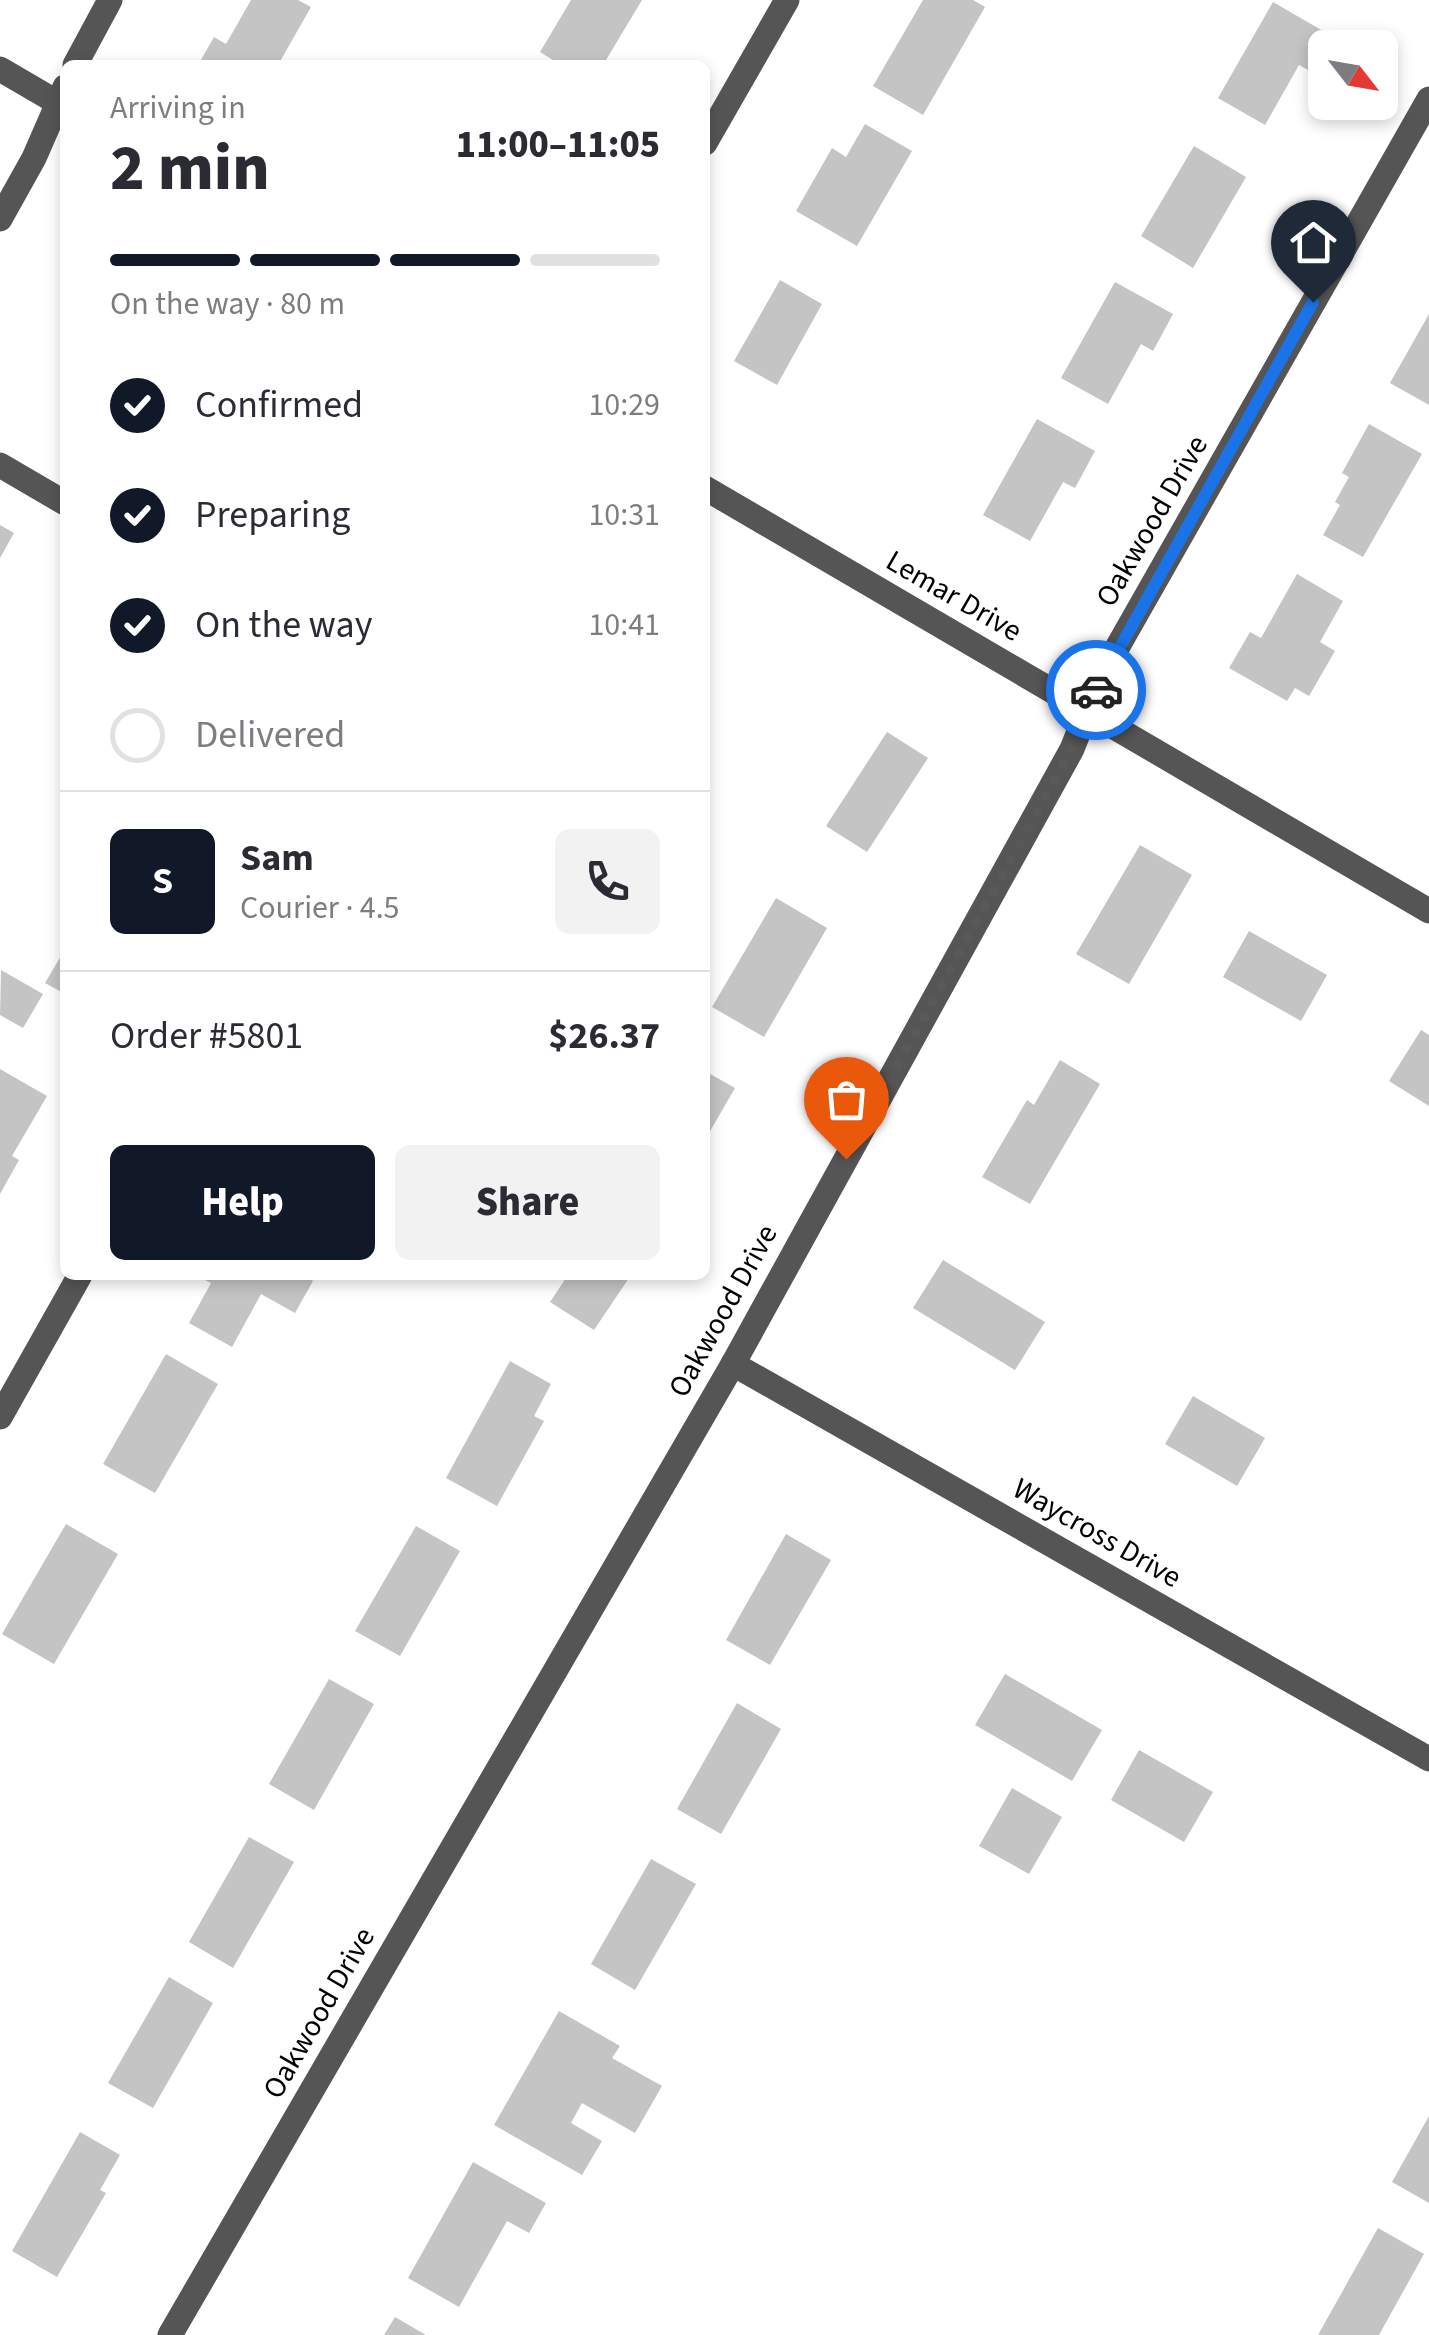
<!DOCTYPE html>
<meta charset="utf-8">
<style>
body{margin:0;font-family:"Source Sans 3",sans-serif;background:#f2f2f3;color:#2b2b33;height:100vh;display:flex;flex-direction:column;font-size:38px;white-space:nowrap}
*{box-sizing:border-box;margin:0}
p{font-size:32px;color:#7c7c81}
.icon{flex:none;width:55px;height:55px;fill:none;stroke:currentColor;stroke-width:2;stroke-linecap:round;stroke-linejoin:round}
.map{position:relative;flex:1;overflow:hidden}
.drawer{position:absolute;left:60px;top:60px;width:650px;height:1220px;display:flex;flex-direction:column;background:#fff;border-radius:15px;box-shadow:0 5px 15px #0003}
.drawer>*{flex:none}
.needle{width:65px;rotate:121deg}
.tools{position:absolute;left:1308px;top:30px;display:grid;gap:20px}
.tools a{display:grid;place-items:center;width:90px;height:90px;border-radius:15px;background:#fff;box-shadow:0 5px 15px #0003;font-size:50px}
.pin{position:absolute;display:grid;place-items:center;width:85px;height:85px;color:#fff;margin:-102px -42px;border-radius:50% 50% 50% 0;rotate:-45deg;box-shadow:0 0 10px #0007}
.pin .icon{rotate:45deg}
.courier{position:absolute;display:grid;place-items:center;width:100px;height:100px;margin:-50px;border:8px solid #1a73e8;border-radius:50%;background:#fff;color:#222;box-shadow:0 2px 12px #0007}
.overview em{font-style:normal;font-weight:800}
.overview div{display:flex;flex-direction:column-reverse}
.overview{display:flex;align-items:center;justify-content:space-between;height:170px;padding:0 50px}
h1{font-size:65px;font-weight:800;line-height:75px}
.bar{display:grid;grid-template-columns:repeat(4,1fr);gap:15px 10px;align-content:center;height:120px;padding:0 50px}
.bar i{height:12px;border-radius:8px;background:#e1e1e2}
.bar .on{background:#111827}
.bar p{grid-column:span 4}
.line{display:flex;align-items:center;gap:25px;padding:0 50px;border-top:2px solid #e1e1e2}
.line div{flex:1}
.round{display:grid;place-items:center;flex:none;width:105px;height:105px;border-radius:15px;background:#f2f2f3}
ol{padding:0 50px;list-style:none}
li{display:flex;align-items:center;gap:30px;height:110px}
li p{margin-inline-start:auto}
li .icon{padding:10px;border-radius:50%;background:#111827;color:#fff;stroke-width:4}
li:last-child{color:#7c7c81}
li i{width:55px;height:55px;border:5px solid #e1e1e2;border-radius:50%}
.cta{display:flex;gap:20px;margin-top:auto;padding:20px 50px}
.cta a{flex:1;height:115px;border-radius:15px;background:#111827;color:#fff;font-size:40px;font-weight:800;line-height:115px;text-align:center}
.cta a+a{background:#f2f2f3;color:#2b2b33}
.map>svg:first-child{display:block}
.building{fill:#c4c4c4}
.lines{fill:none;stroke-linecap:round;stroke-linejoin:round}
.minor{stroke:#555;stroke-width:25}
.done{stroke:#595959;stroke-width:10;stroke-dasharray:0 18}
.route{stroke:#1a73e8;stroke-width:12}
.labels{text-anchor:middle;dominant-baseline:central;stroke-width:8;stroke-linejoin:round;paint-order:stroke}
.street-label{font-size:30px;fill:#000;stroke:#fff}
</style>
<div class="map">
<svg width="1429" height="2335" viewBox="0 0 1429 2335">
<rect width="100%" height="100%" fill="#fff"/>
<!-- building -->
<g class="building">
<path d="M251 0H298L311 7 278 65H198L214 37 226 44Z"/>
<path d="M571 0H642L603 65H561L540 52Z"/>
<path d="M923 0H973L985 7 923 115 873 86Z"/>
<path d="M1273 2 1330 35 1310 71 1299 65 1265 125 1218 98Z"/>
<path d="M865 124 912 151 857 246 796 211 832 148 846 157Z"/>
<path d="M1194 146 1246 177 1193 268 1141 236Z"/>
<path d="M780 280 822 304 777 385 734 361Z"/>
<path d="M1115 282 1173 314 1153 351 1141 344 1108 404 1061 378Z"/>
<path d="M1429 314V405L1390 383Z"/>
<path d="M1037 419 1095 451 1075 488 1063 482 1030 541 983 515Z"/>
<path d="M1369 424 1422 454 1363 557 1323 535 1340 505 1335 502 1349 477 1342 473Z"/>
<path d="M0 525 14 533 0 558Z"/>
<path d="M1297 574 1343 601 1320 642 1335 651 1309 696 1295 688 1287 701 1229 668 1250 632 1261 638Z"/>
<path d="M887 732 928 758 867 852 826 826Z"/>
<path d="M1140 845 1192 875 1129 984 1076 954Z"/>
<path d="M776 898 827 928 764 1037 712 1007Z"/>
<path d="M1249 931 1327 975 1301 1021 1223 977Z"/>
<path d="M65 949V994L45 983Z"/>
<path d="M1 970 43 994 23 1028 0 1015Z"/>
<path d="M1421 1030 1429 1035V1106L1389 1081Z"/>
<path d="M1060 1060 1100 1084 1030 1204 982 1177 1027 1100 1034 1105Z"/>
<path d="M0 1069 47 1096 12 1156 19 1160 0 1194Z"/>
<path d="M705 1071 735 1088 705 1140Z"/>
<path d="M943 1260 1045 1322 1015 1370 913 1308Z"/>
<path d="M208 1275H303L313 1281 295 1313 261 1294 232 1347 189 1323 211 1283 205 1280Z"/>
<path d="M568 1275H631L594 1330 550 1302Z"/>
<path d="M166 1354 218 1384 155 1493 103 1464Z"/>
<path d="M510 1361 551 1384 534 1416 544 1421 497 1506 446 1478Z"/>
<path d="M1193 1396 1265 1438 1237 1486 1165 1444Z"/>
<path d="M66 1524 118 1554 54 1664 2 1634Z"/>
<path d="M416 1526 460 1551 400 1656 355 1631Z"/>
<path d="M786 1534 831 1560 770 1665 726 1640Z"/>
<path d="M1005 1674 1102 1730 1072 1781 975 1725Z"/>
<path d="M329 1679 374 1704 314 1810 269 1784Z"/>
<path d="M737 1703 781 1729 721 1834 677 1809Z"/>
<path d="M1139 1750 1213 1792 1184 1842 1111 1800Z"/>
<path d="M1012 1788 1062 1817 1029 1874 979 1846Z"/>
<path d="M249 1837 294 1862 233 1968 189 1942Z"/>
<path d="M651 1859 696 1884 635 1990 591 1964Z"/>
<path d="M169 1977 213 2003 153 2108 108 2083Z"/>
<path d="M559 2011 620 2046 612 2058 662 2086 635 2133 582 2103 571 2123 602 2141 582 2175 494 2125Z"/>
<path d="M1429 2116V2203L1392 2182Z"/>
<path d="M80 2132 120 2155 100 2190 106 2193 57 2277 12 2251Z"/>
<path d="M473 2162 546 2203 529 2233 507 2221 459 2307 408 2278Z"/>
<path d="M1378 2228 1424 2254 1379 2335H1318Z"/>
<path d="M395 2317 426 2335H384Z"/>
</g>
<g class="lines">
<!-- minor -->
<g class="minor">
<path d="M75 65 110 0"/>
<path d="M0 69 65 107"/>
<path d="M705 143 787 0"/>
<path d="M0 219 34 158 65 87"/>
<path d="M0 465 65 503"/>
<path d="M705 488 1429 911"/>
<path d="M733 1364 1429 1759"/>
<path d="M0 1417 80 1275"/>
<path d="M170 2335 733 1364 1072 749 1101 676 1429 99"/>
</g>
</g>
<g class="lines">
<!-- done -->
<path class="done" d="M846 1159 1072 749 1096 690"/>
<!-- route -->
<path class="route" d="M1096 690 1313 302"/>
</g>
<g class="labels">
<!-- street labels -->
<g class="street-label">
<text transform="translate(1152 521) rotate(-60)">Oakwood Drive</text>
<text transform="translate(954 596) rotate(30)">Lemar Drive</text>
<text transform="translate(723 1311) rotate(-61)">Oakwood Drive</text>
<text transform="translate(1097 1533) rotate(30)">Waycross Drive</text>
<text transform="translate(319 2013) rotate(-60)">Oakwood Drive</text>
</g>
</g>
</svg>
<div class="tools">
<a><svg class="needle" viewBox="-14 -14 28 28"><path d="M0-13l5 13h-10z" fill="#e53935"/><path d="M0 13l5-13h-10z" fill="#7c7c81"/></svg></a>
</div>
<div class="pin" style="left:846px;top:1159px;background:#ea580c"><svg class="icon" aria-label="bag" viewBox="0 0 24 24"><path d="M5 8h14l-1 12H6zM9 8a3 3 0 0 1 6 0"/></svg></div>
<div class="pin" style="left:1313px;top:302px;background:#1f2937"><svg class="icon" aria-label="home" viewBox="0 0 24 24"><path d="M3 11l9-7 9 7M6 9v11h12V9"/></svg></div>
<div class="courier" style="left:1096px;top:690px"><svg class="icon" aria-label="car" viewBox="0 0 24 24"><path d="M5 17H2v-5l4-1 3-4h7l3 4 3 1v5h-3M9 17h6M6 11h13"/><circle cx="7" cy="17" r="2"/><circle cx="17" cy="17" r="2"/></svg></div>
<section class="drawer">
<div class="overview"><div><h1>2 min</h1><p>Arriving in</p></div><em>11:00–11:05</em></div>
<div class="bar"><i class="on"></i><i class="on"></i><i class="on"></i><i></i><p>On the way · 80 m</p></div>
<ol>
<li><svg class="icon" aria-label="check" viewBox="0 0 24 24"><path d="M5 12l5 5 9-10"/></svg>Confirmed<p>10:29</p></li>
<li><svg class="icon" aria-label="check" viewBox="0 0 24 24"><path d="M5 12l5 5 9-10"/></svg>Preparing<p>10:31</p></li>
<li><svg class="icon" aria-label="check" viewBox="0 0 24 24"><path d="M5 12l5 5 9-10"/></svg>On the way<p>10:41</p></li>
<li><i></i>Delivered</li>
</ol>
<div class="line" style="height:180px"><b class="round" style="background:#111827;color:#fff">S</b><div><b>Sam</b><p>Courier · 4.5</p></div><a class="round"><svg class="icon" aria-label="phone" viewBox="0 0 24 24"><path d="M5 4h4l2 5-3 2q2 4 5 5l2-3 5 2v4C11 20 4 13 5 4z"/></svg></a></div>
<div class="line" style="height:130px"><div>Order #5801</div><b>$26.37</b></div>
<div class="cta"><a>Help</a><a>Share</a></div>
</section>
</div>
